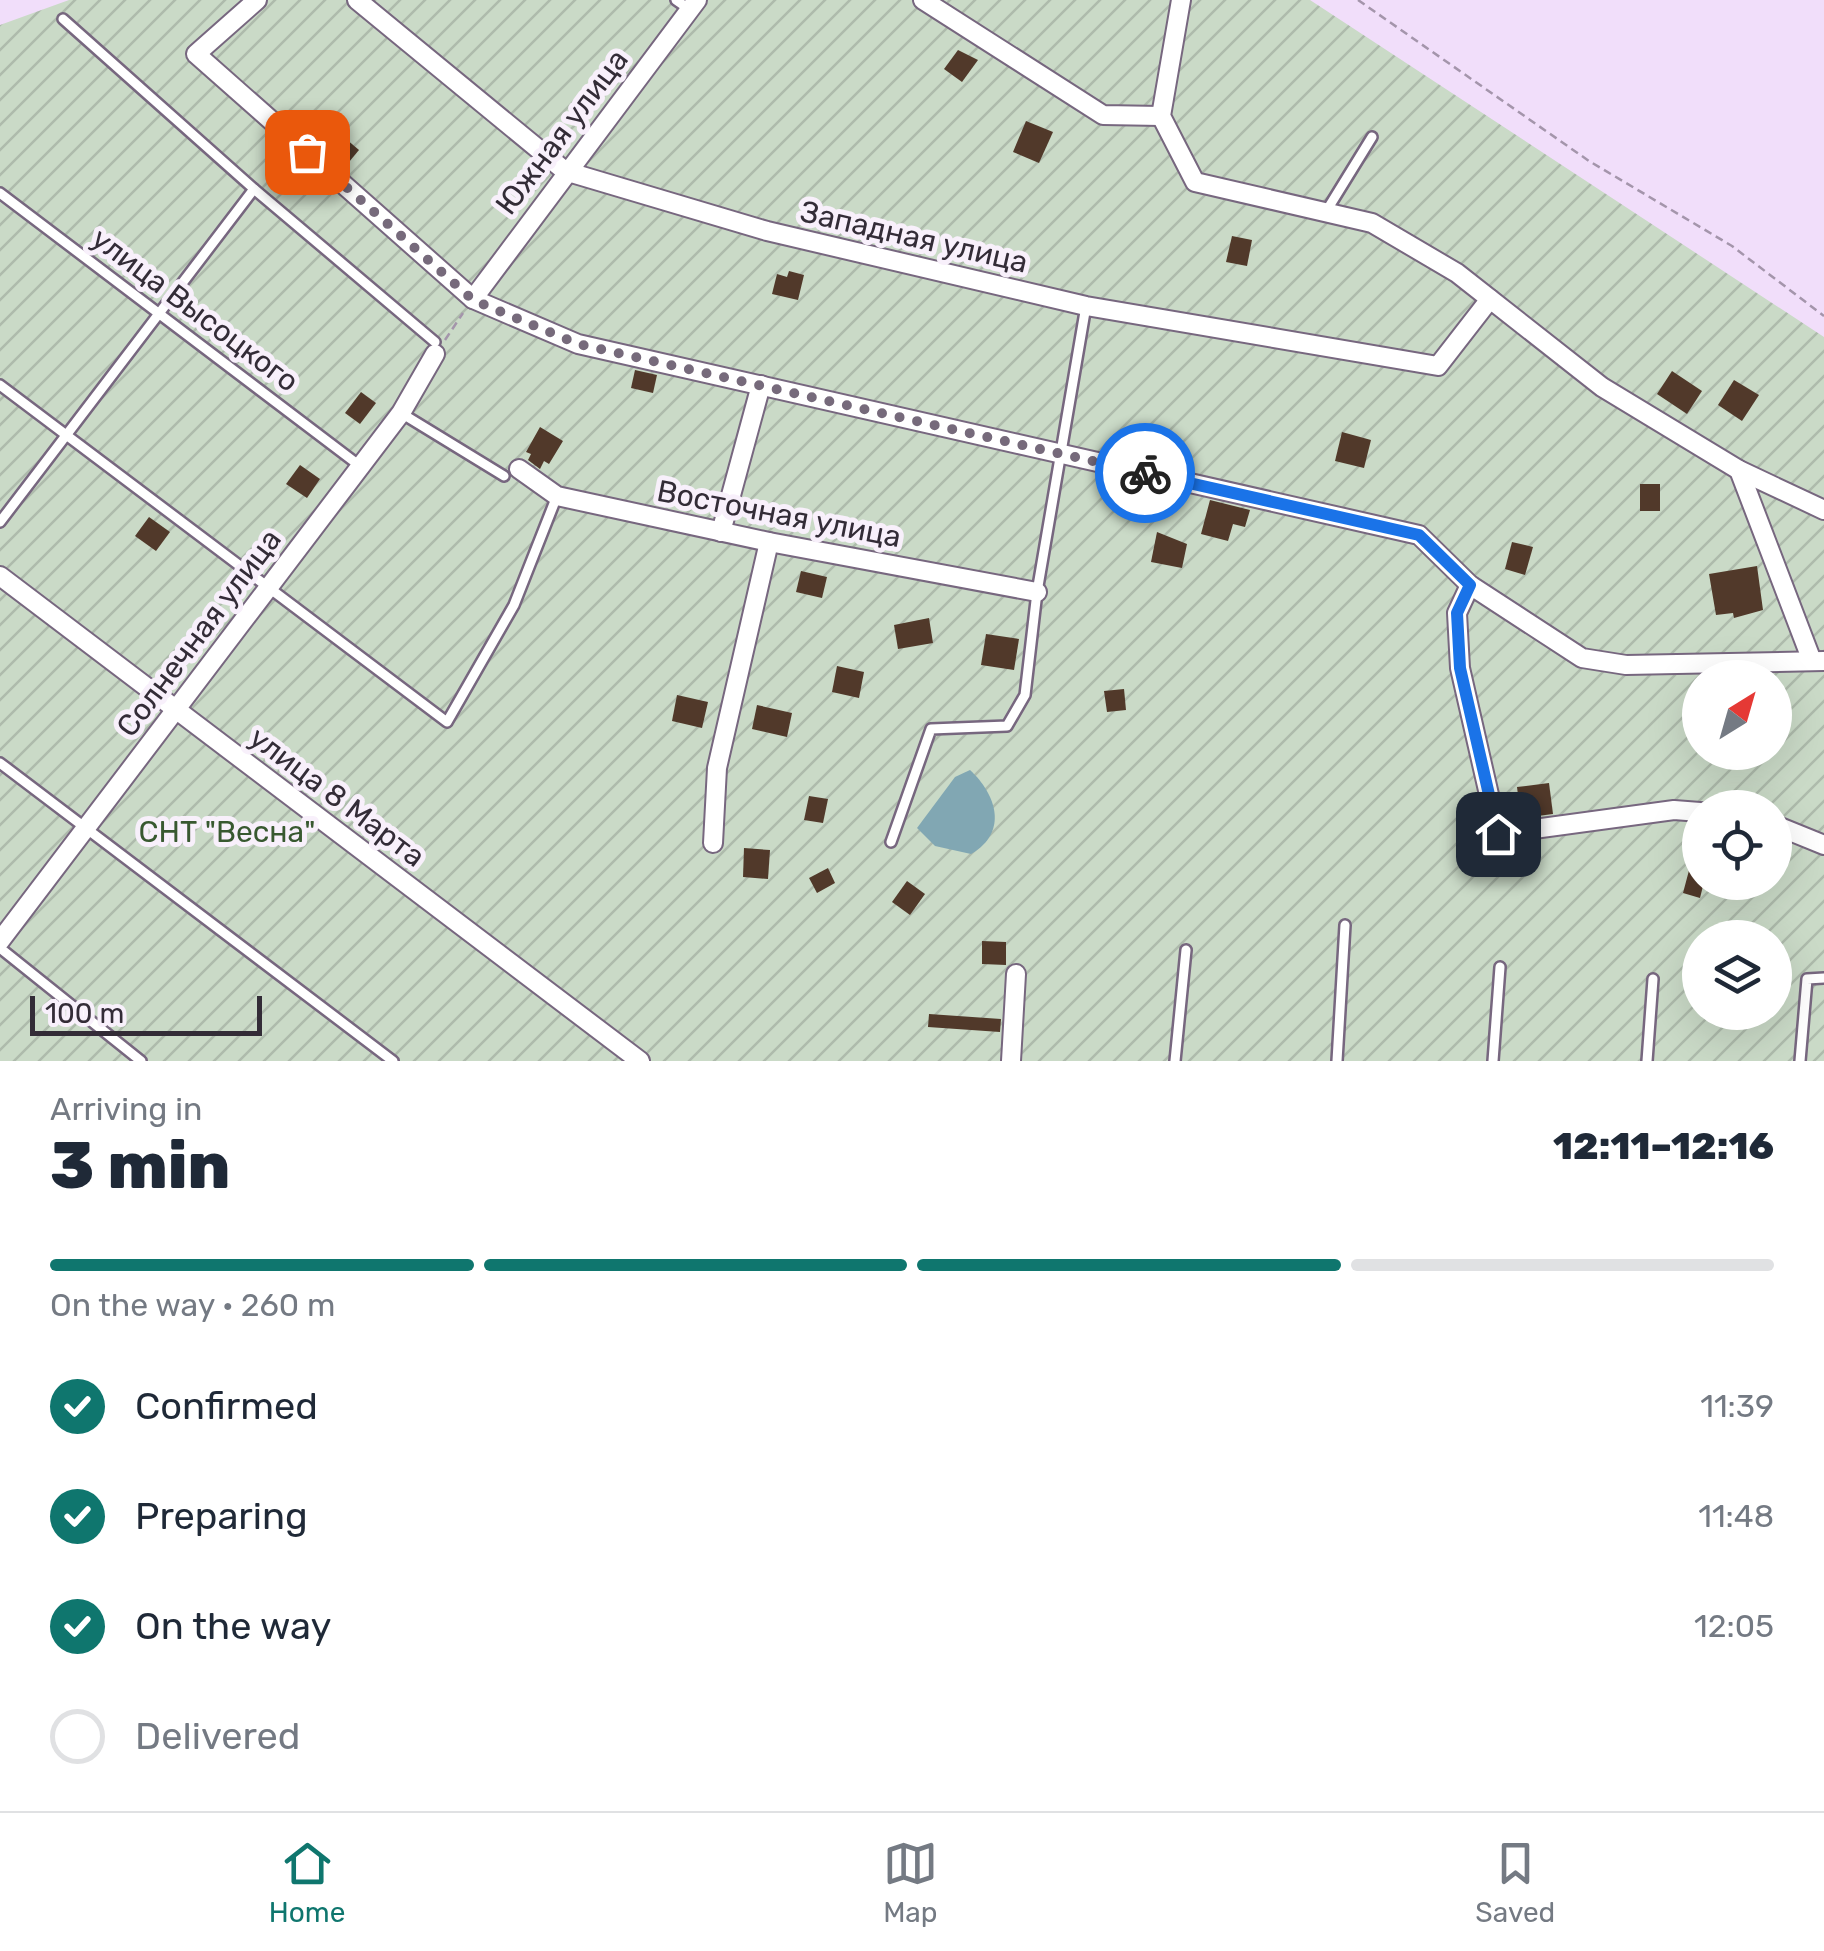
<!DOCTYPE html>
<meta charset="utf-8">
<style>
body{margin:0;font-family:Rubik,sans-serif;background:#f2f2f3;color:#1f2937;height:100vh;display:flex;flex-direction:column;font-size:38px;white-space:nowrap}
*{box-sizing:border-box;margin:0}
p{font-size:32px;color:#747a83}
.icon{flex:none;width:55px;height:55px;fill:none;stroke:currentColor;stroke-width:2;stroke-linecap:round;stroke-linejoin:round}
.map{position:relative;height:1061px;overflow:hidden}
.panel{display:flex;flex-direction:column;background:#fff;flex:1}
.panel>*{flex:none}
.needle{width:65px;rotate:37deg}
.buttons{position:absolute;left:1682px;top:660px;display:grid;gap:20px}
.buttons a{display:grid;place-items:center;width:110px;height:110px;border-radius:50%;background:#fff;box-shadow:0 10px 40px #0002;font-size:50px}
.scale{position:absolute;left:30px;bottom:25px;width:232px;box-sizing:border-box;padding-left:10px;border:5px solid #332c37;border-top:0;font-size:28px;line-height:35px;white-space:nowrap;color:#332c37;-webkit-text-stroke:8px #f8f0fb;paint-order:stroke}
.pin{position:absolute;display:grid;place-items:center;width:85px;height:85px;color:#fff;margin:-42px;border-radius:20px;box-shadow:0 5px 15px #0006}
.courier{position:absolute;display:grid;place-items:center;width:100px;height:100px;margin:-50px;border:8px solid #1a73e8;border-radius:50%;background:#fff;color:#222;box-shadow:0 2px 12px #0007}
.summary em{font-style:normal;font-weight:800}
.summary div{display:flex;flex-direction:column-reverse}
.summary{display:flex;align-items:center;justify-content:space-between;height:170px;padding:0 50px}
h1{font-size:65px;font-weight:800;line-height:75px}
.bar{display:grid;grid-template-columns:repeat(4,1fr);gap:15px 10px;align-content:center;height:120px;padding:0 50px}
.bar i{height:12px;border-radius:8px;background:#e0e1e3}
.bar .active{background:#0f766e}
.bar p{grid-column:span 4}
ol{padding:0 50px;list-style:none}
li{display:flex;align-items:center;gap:30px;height:110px}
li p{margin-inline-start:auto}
li .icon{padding:10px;border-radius:50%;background:#0f766e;color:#fff;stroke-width:4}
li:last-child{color:#747a83}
li i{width:55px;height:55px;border:5px solid #e0e1e3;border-radius:50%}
.menu{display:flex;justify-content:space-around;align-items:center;height:140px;border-top:2px solid #e0e1e3;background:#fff;font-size:28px;color:#747a83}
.menu a{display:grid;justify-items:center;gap:5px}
.menu .active{color:#0f766e}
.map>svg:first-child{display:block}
.garden{fill:url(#garden-furrows);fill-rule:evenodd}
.water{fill:#81a7b3}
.building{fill:#51392a}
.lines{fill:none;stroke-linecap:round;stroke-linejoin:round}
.lane-casing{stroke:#77677f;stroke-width:14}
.street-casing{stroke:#77677f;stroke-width:22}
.path{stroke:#a495ab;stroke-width:2.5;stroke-dasharray:8 5;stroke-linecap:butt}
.lane{stroke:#fff;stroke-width:9}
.street{stroke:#fff;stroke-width:18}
.done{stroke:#766a7b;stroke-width:10;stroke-dasharray:0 18}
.route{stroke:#1a73e8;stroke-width:12}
.labels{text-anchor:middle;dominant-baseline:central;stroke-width:10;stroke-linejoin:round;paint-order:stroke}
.street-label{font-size:30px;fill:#332c37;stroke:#f8f0fb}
.park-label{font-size:30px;fill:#385930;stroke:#f8f0fb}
</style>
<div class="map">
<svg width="1824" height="1061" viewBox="0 0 1824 1061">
<defs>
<pattern id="garden-furrows" width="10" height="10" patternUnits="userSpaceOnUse" patternTransform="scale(2.5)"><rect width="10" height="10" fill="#cadac7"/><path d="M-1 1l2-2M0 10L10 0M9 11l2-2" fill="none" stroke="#aebbac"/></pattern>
</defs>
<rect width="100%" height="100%" fill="#f1defa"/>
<!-- garden -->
<path class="garden" d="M69 0H1310L1824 337V1061H0V25ZM1700 678H1775V752H1700ZM1700 808H1775V882H1700ZM1700 938H1775V1012H1700Z"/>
<!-- water -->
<path class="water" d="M970 770C996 794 1009 832 971 854L935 846 917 828 955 777Z"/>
<!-- building -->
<g class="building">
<path d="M958 50 978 60 962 82 944 69Z"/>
<path d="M1026 121 1053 132 1039 163 1013 152Z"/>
<path d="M333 128 359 150 344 168 319 146Z"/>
<path d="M1232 236 1252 240 1247 266 1226 262Z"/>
<path d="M789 271 804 275 798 300 772 294 777 274 787 277Z"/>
<path d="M635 370 657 375 653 393 631 388Z"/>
<path d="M1672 371 1702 391 1687 414 1657 394Z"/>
<path d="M1734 380 1759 395 1742 421 1718 405Z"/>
<path d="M361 392 376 403 360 424 345 413Z"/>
<path d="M540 427 563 441 549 464 544 461 540 469 528 460 531 454 526 452Z"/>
<path d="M1342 432 1371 440 1364 468 1335 461Z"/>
<path d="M300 465 320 479 307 498 286 484Z"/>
<rect x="1640" y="484" width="20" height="27"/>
<path d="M1210 500 1250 510 1245 527 1233 524 1228 541 1201 534Z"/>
<path d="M149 517 170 532 156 551 135 536Z"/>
<path d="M1157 532 1187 544 1182 568 1151 562Z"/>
<path d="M1512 542 1533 547 1525 575 1505 569Z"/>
<path d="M1757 566 1763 610 1734 618 1733 613 1716 615 1709 574Z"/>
<path d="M801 571 827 577 822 598 796 592Z"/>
<path d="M929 618 933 643 898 649 894 625Z"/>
<path d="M986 634 1019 639 1014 670 981 665Z"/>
<path d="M837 666 864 672 859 698 832 692Z"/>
<path d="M1124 689 1126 710 1107 712 1104 691Z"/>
<path d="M677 695 708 702 702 728 672 721Z"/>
<path d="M757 705 792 713 787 737 752 729Z"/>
<path d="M1549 783 1553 814 1521 818 1517 787Z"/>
<path d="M809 796 828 799 823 823 804 820Z"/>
<path d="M1696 844 1700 845V882H1704L1700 898 1683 893Z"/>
<path d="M744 848 770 850 768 879 743 877Z"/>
<path d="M828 868 835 883 817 893 809 878Z"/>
<path d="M907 881 925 894 910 915 892 902Z"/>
<path d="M982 941 1006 942V965L982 964Z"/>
<path d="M929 1014 1001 1019 1000 1032 928 1027Z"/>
</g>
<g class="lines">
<defs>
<g id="lane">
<path d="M676 0 689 9"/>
<path d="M63 19 254 189 435 342"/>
<path d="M0 193 360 466"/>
<path d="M1327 210 1372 137"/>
<path d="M0 385 447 722 514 605 557 496"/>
<path d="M401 413 504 476"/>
<path d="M0 522 254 189"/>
<path d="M0 763 393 1061"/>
<path d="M891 842 931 729 1007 726 1025 695 1037 592 1086 306"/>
<path d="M0 948 141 1061"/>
<path d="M1175 1061 1186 950"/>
<path d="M1337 1061 1345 925"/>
<path d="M1493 1061 1500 967"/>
<path d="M1647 1061 1653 979"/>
<path d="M1800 1061 1807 979 1824 978"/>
</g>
<g id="street">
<path d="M257 0 196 54 473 299 578 344 1419 535 1470 585 1582 658 1626 665 1824 661"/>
<path d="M357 0 565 171 767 231 1086 306 1438 366 1490 299"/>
<path d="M923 0 1103 115 1161 116"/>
<path d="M1181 0 1161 116 1195 182 1372 223 1457 273 1602 387 1739 470 1824 510"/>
<path d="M473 299 697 0"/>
<path d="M519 469 557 496 769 542 1037 592"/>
<path d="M1739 470 1812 661"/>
<path d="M721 532 761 385"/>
<path d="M0 576 640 1061"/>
<path d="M1470 585 1457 613 1460 668 1498 834 1674 810 1700 812"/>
<path d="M1775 825 1824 845"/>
<path d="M713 843 717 768 769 542"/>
<path d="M0 941 401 413 435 354"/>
<path d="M1011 1061 1016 974"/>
</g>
</defs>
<!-- lane casing -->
<use href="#lane" class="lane-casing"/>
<!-- street casing -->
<use href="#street" class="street-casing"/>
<!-- path -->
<g class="path">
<path d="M1358 0 1589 161 1732 246 1824 316"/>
<path d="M445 340 463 313"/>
</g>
<!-- lane -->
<use href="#lane" class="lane"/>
<!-- street -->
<use href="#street" class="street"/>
</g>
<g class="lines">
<!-- done -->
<path class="done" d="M307 152 473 300 578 344 1145 473"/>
<!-- route -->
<path class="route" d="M1145 473 1419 535 1470 585 1457 613 1460 668 1498 834"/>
</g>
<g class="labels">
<!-- street labels -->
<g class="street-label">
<text transform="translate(562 132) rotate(-53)">Южная улица</text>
<text transform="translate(914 237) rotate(13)">Западная улица</text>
<text transform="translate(195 310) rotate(37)">улица Высоцкого</text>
<text transform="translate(779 514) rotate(11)">Восточная улица</text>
<text transform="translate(199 633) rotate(-53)">Солнечная улица</text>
<text transform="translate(337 797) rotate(37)">улица 8 Марта</text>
</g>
<!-- park labels -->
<g class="park-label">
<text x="227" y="832">СНТ "Весна"</text>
</g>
</g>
</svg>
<div class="buttons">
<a><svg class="needle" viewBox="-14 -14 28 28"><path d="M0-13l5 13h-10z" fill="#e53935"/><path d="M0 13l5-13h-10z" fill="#747a83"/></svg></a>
<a><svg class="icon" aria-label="locate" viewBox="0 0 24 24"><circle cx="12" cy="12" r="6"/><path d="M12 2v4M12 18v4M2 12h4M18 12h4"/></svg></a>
<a><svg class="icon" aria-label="layers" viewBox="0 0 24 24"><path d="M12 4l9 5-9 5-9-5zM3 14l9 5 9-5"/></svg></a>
</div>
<div class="scale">100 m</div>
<div class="pin" style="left:307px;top:152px;background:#ea580c"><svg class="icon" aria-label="bag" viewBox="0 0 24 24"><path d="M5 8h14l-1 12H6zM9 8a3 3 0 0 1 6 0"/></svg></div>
<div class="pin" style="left:1498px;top:834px;background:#1f2937"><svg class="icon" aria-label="home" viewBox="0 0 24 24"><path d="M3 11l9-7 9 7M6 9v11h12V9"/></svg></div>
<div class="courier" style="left:1145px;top:473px"><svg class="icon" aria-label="bike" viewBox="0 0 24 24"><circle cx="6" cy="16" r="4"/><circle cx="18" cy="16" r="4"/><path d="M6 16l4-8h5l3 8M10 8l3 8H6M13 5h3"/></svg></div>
</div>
<section class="panel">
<div class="summary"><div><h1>3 min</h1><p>Arriving in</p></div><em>12:11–12:16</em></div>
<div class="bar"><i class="active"></i><i class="active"></i><i class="active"></i><i></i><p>On the way · 260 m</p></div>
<ol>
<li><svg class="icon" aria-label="check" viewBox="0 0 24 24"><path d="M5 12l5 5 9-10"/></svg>Confirmed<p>11:39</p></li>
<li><svg class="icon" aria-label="check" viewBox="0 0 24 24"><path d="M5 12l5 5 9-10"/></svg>Preparing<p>11:48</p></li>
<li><svg class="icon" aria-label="check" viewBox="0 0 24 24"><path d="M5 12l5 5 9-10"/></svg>On the way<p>12:05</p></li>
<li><i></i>Delivered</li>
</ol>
</section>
<nav class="menu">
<a class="active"><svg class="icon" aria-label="home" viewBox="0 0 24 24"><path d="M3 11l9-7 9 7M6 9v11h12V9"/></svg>Home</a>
<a><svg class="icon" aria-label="map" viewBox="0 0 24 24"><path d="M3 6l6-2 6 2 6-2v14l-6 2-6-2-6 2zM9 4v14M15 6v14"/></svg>Map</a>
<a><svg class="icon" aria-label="saved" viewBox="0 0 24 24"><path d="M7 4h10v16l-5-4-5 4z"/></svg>Saved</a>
</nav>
